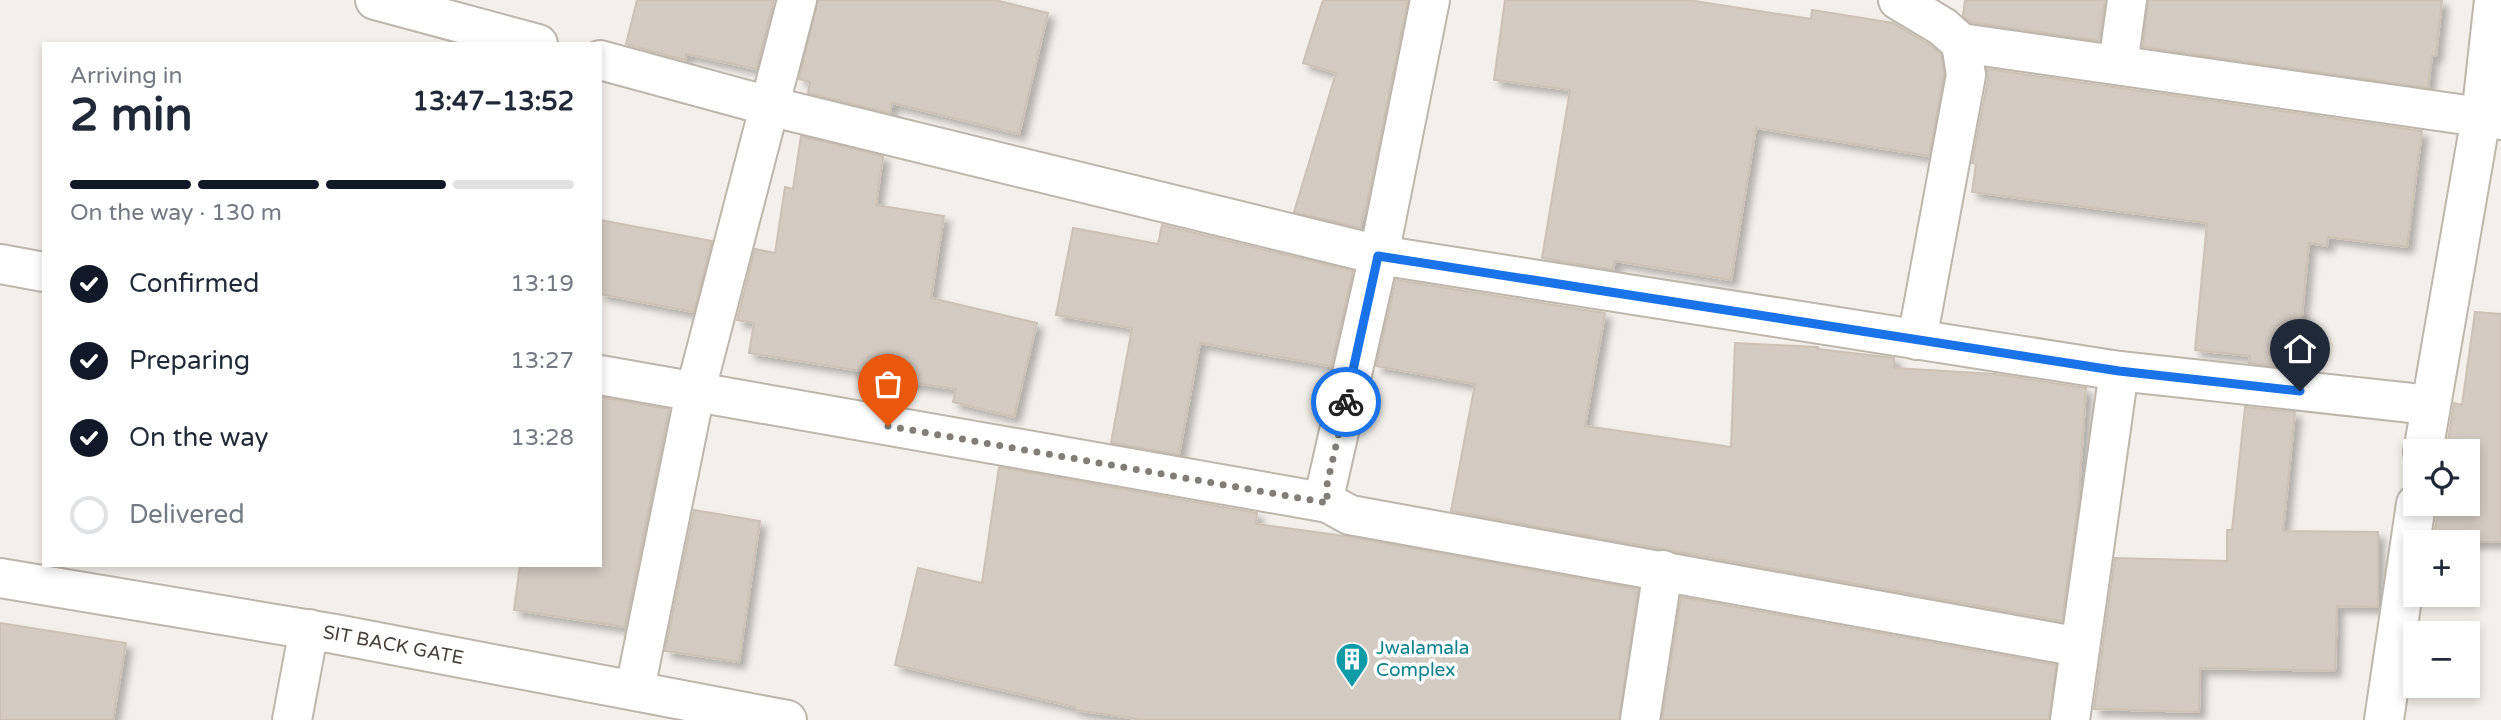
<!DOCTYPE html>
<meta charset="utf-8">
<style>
body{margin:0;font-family:"Varela Round",sans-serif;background:#f6f6f7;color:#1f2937;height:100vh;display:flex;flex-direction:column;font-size:26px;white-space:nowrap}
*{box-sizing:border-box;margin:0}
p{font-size:23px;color:#747a83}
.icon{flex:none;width:38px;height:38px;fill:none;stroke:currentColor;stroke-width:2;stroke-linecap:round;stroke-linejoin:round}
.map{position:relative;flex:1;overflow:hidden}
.details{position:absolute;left:42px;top:42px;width:560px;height:525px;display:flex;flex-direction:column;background:#fff;border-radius:0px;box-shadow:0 4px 10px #0003}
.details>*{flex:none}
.tools{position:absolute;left:2403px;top:439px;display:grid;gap:14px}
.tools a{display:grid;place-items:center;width:77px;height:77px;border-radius:0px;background:#fff;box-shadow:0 4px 10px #0003;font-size:35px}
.pin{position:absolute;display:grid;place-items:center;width:60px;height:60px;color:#fff;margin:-72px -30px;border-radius:50% 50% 50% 0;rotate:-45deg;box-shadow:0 0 7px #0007}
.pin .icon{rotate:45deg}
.courier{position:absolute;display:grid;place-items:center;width:70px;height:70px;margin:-35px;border:5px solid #1a73e8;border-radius:50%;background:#fff;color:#222;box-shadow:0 2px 9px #0007}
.overview em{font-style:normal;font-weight:700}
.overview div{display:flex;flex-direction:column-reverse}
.overview{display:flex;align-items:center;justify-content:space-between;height:119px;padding:0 28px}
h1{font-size:46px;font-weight:700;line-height:52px}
.bar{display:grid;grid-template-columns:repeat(4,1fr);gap:10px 7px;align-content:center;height:84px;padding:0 28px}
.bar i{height:9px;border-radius:5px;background:#e0e1e3}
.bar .current{background:#111827}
.bar p{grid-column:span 4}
ol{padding:0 28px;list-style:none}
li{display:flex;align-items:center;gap:21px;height:77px}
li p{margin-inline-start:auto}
li .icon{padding:7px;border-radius:50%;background:#111827;color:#fff;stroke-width:4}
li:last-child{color:#747a83}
li i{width:38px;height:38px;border:4px solid #e0e1e3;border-radius:50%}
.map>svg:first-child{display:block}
.building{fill:#d3cac1;stroke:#cdc1b5;stroke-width:2;filter:url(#shadow)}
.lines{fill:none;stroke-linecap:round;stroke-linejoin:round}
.minor-casing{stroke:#bdb6ad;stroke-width:42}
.minor{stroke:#fff;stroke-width:38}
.done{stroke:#837d77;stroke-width:7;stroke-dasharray:0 12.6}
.route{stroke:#1a73e8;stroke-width:9}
.labels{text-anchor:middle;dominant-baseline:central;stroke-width:7;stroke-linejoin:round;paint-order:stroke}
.street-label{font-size:19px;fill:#463f39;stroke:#fff}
.culture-label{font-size:19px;fill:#0d838f;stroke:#fff;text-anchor:start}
</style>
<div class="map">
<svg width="2501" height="720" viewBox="0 0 2501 720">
<defs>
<filter id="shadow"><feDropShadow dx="6" dy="6" stdDeviation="3.5" flood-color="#0004"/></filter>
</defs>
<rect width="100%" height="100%" fill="#f3efea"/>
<!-- building -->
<g class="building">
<path d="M637 0H774L756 69 686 54 685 60 626 44Z"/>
<path d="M818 0H995L1048 13 1019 134 892 103 890 113 808 93 810 82 799 79Z"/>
<path d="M1323 0H1408L1367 203 1360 228 1294 212 1336 73 1303 63Z"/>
<path d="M1505 0H1688L1811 19 1812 10 1893 23 1930 45 1941 54 1944 75 1929 156 1756 128 1731 280 1615 261 1613 270 1542 258 1570 90 1494 80Z"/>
<path d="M1965 0H2105L2099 41 1971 22 1963 16Z"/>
<path d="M2148 0H2442L2436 56H2432L2428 88 2143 47Z"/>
<path d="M1987 69 2422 131 2407 247 2328 237 2327 246 2309 243 2297 368 2249 363 2250 356 2195 350 2207 223 1972 192 1976 164 1972 163 1988 79Z"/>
<path d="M801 136 883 156 876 205 944 216 931 298 1037 323 1014 417 953 402 956 389 891 380 892 376 749 353 754 323 737 320 755 249 775 253 785 187 793 189Z"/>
<path d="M600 220 712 241 694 312 600 294Z"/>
<path d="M1162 225 1353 271 1331 366 1200 343 1179 455 1111 443 1132 328 1056 315 1073 228 1158 244Z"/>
<path d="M1396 280 1605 313 1585 426 1731 447 1735 343 1818 347V349L1894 358V368L1995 374 2086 388 2078 507 2062 621 1451 511 1475 384 1376 366Z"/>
<path d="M2475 312 2501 314V542H2433L2439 504H2468V452H2446L2454 403 2462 405Z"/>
<path d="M600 397 669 409 625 627 514 610 520 565H600Z"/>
<path d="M2245 407 2295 412 2283 531 2378 532V607L2337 606 2335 671 2200 668 2199 712 2094 709 2115 558 2227 561V530H2232Z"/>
<path d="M999 467 1257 513 1256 524 1345 536 1638 589 1619 720H1144L1075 710V707L895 665 918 568 982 583Z"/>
<path d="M694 510 760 521 739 662 665 651Z"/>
<path d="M1681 597 2056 665 2049 720H1662Z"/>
<path d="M0 623 126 643 113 720H0Z"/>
</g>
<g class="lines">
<defs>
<g id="minor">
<path d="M375 0 538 44"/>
<path d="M1430 0 1379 255 1326 489 1328 503 1350 515 2080 647"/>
<path d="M1898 0 1943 27 1961 43 1966 75 1917 340"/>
<path d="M1961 43 2501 120"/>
<path d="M600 60 769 106 1379 255 2119 371 2430 405"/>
<path d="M2118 65 2127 0"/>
<path d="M0 264 44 272"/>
<path d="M600 375 1328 503"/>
<path d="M2423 452 2481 117 2494 0"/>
<path id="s1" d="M0 578 335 634 787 720"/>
<path d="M635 689 695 393 797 0"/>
<path d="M292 720 309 629"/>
<path d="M1640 720 1663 570"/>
<path d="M2070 720 2119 371"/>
<path d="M2384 720 2416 504"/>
</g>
</defs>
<!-- minor casing -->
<use href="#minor" class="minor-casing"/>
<!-- minor -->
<use href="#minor" class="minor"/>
</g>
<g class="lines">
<!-- done -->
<path class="done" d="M888 426 1328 503 1326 489 1346 402"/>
<!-- route -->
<path class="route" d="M1346 402 1378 256 2119 371 2300 391"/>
</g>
<!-- icons -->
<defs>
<symbol id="building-pin" viewBox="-11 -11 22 30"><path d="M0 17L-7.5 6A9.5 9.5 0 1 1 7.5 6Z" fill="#0f9aa8" stroke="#fff"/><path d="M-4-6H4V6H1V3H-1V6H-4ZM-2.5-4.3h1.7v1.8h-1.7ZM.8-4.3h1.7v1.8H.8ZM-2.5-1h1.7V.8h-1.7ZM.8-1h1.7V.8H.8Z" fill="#fff"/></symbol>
</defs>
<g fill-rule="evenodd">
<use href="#building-pin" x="1333" y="640" width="38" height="52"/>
</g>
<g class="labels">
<!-- street labels -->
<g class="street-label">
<text stroke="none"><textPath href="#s1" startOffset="399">SIT BACK GATE</textPath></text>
</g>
<!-- culture labels -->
<g class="culture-label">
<text x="1376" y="648">Jwalamala<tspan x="1376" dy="22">Complex</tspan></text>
</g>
</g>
</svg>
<div class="tools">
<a><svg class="icon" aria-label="locate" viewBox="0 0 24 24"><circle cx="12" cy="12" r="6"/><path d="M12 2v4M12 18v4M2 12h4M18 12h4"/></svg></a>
<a>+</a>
<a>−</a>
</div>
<div class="pin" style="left:888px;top:426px;background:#ea580c"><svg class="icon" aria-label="bag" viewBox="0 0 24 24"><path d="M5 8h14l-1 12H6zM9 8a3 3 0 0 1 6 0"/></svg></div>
<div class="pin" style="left:2300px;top:391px;background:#1f2937"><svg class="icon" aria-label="home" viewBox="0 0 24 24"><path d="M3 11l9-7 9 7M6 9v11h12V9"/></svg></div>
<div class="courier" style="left:1346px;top:402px"><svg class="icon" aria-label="bike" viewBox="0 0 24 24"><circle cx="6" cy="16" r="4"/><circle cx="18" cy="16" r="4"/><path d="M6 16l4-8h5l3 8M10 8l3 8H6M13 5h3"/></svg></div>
<section class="details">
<div class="overview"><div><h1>2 min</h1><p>Arriving in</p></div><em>13:47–13:52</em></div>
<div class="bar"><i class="current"></i><i class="current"></i><i class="current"></i><i></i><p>On the way · 130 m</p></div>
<ol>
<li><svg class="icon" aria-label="check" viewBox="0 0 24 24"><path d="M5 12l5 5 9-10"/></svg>Confirmed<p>13:19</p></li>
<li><svg class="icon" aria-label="check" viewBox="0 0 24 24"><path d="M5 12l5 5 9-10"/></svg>Preparing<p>13:27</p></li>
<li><svg class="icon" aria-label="check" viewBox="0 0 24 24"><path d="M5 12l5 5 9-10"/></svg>On the way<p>13:28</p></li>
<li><i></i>Delivered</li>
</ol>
</section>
</div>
